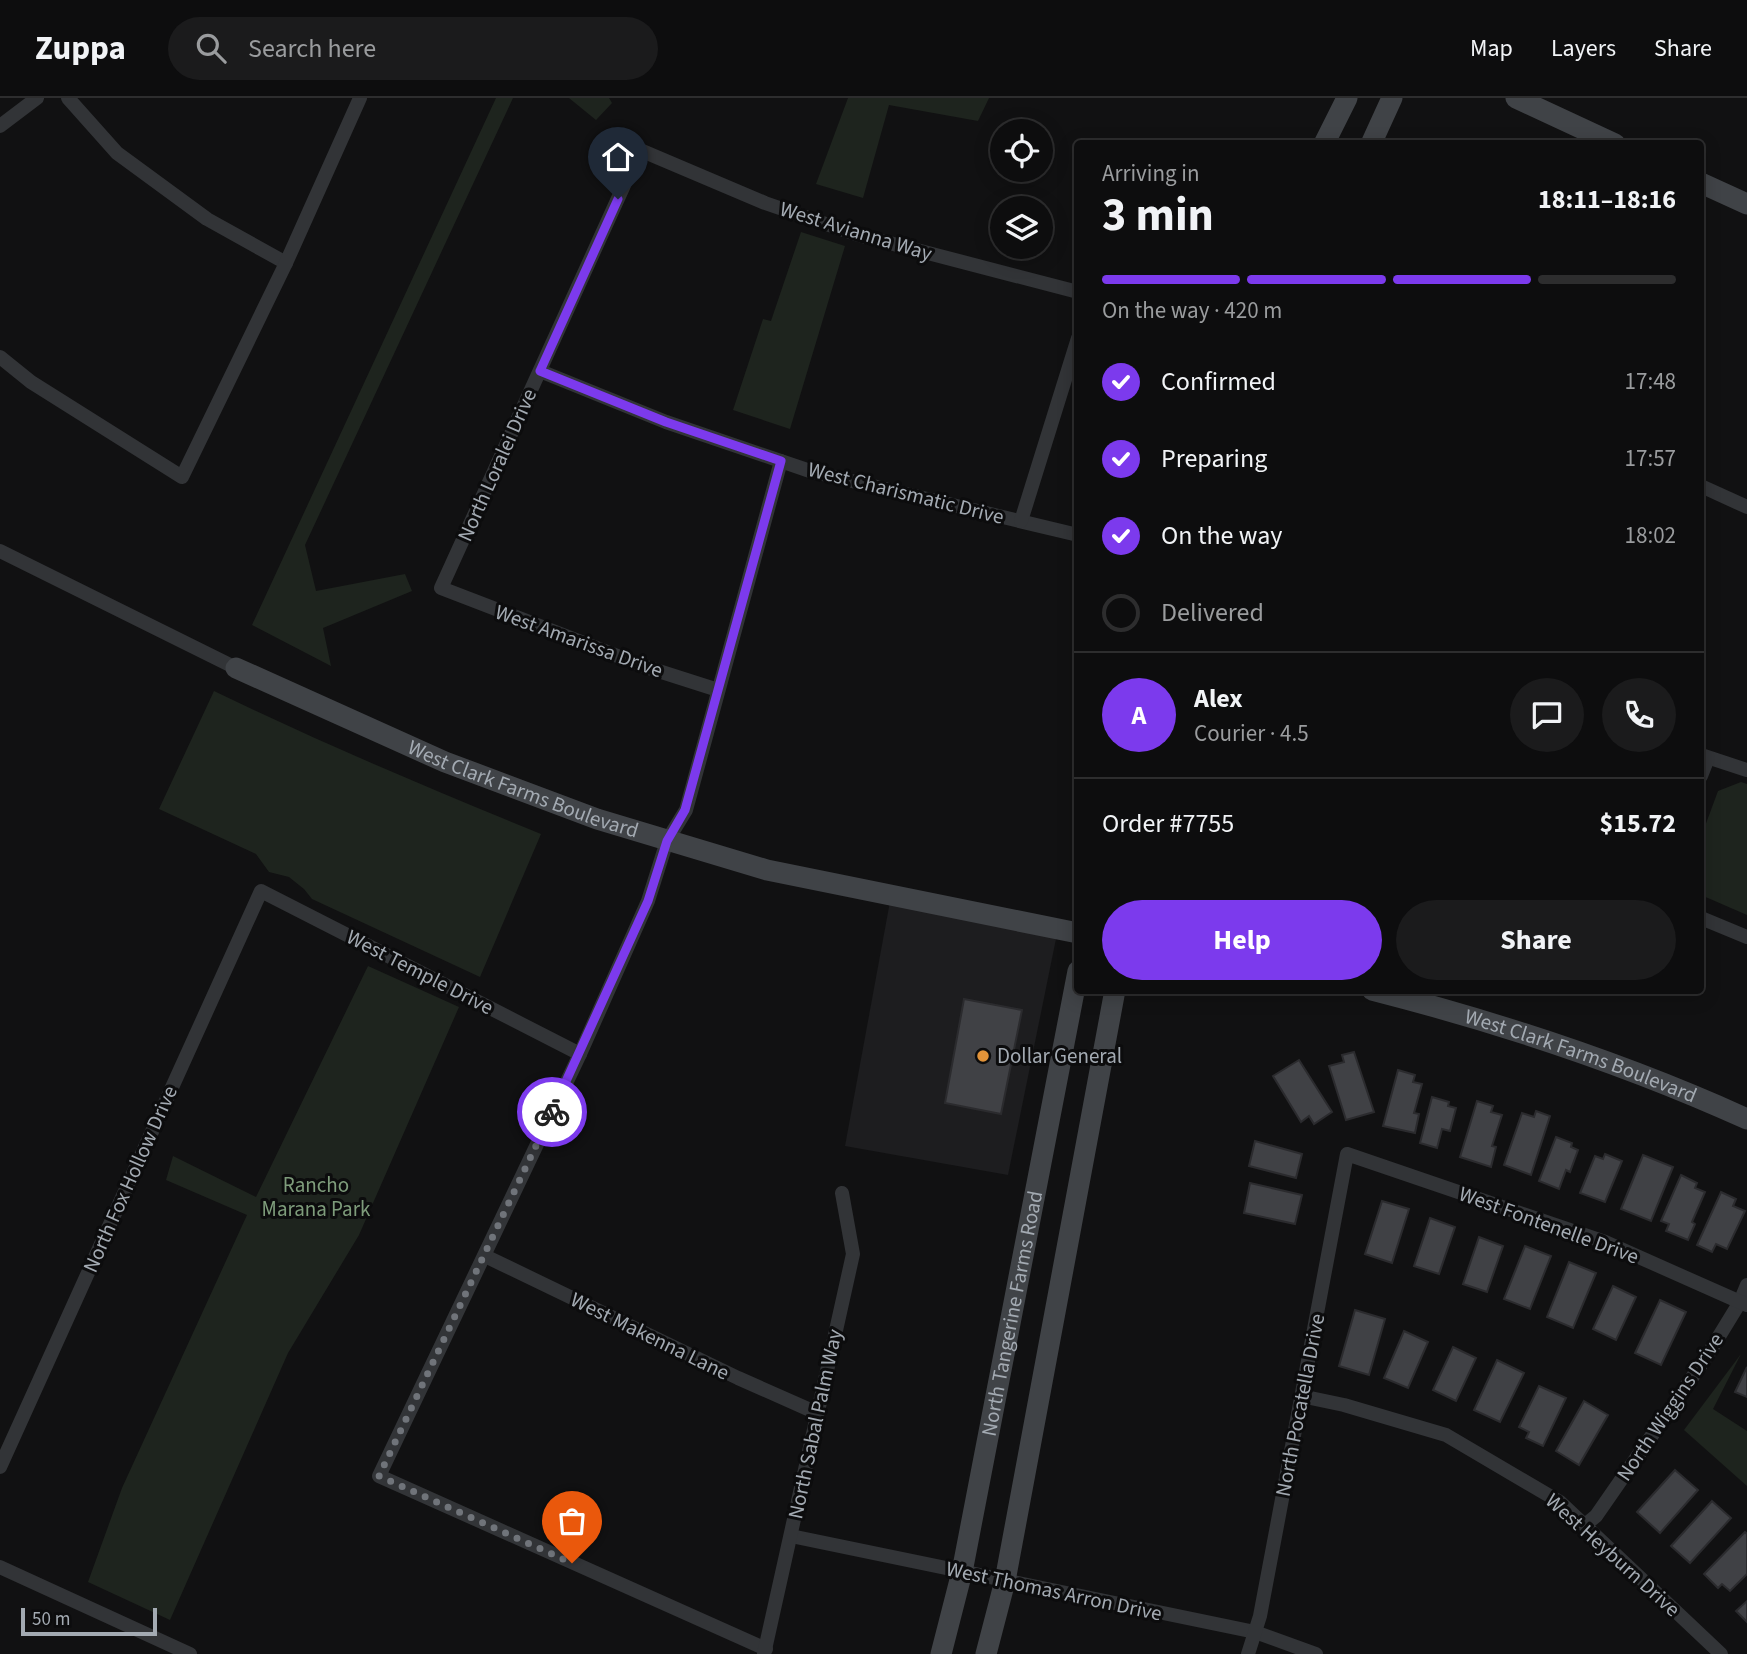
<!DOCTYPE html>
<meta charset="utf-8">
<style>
body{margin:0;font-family:"Source Sans 3",sans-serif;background:#1b1b1c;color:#f1f3f6;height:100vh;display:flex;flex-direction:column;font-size:26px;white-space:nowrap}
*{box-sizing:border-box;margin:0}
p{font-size:23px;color:#9a9c9e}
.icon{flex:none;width:38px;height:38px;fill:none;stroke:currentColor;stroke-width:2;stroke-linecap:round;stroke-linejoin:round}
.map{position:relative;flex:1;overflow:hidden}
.drawer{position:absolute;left:1074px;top:42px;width:630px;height:854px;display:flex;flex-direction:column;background:#0d0d0e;border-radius:7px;box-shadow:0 4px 18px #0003,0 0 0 2px #2d2d2e}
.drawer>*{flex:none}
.fabs{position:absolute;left:990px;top:21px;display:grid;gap:14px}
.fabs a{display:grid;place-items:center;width:63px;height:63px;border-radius:50%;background:#0d0d0e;box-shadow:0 4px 18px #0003,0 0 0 2px #2d2d2e;font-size:35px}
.scale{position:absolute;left:21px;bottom:18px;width:136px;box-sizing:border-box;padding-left:7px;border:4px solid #a3aab2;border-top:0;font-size:19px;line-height:24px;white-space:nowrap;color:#a3aab2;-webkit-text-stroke:5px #0c0c0d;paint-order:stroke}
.pin{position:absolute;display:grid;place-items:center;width:60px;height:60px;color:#fff;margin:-72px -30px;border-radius:50% 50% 50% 0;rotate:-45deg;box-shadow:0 0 7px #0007}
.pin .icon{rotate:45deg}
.courier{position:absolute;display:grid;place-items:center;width:70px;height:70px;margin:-35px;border:5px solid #7c3aed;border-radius:50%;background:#fff;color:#222;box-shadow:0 2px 9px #0007}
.head em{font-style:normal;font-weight:700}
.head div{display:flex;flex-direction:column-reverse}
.head{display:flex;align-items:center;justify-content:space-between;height:119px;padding:0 28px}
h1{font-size:46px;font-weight:700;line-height:52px}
.bar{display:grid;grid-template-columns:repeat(4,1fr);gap:10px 7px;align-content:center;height:84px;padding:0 28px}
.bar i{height:9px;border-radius:5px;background:#2d2d2e}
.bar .current{background:#7c3aed}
.bar p{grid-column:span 4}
.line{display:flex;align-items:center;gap:18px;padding:0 28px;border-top:2px solid #2d2d2e}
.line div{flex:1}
.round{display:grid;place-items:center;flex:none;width:74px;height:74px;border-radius:37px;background:#1b1b1c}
ol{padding:0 28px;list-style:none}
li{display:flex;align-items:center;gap:21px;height:77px}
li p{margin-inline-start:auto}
li .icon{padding:7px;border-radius:50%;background:#7c3aed;color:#fff;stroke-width:4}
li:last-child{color:#9a9c9e}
li i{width:38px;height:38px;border:4px solid #2d2d2e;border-radius:50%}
.action{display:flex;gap:14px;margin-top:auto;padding:14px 28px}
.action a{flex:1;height:80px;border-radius:42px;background:#7c3aed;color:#fff;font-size:28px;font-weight:700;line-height:80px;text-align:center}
.action a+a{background:#1b1b1c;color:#f1f3f6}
header{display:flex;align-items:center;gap:42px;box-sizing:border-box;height:98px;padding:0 35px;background:#0d0d0e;border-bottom:2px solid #2d2d2e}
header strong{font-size:33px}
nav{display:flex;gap:38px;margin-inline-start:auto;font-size:24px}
.search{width:490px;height:63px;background:#1b1b1c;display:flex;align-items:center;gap:18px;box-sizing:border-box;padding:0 24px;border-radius:38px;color:#9a9c9e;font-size:26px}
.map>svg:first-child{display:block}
.built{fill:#1d1d1f}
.green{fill:#1e241e}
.building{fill:#404145;stroke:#2b2b2e;stroke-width:2}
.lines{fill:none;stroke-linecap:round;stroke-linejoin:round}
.street{stroke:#323437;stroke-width:14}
.secondary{stroke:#404347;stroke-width:21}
.done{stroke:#70747a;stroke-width:7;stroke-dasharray:0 12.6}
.route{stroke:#7c3aed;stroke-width:9}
.poi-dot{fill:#e29339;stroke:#0c0c0d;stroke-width:2.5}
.labels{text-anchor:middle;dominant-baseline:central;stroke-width:6;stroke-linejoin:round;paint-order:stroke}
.street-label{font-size:21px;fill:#a3aab2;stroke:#0c0c0d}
.poi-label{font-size:21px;fill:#a3aab2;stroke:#0c0c0d;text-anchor:start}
.park-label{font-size:21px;fill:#7e9c7b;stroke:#0c0c0d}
</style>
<header>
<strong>Zuppa</strong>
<div class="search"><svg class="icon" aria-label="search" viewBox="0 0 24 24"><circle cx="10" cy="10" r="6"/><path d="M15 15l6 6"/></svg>Search here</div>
<nav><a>Map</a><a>Layers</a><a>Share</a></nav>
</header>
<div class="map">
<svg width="1747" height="1556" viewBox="0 0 1747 1556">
<rect width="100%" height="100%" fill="#111112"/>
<!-- built -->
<path class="built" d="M891 798 1058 831 1008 1077 845 1048Z"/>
<!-- green -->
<g class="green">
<path d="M496 0H513L305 447 316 493 405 476 412 493 323 530 331 568 252 527Z"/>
<path d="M569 0H609L612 5 596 22Z"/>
<path d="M848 0H989L978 23 889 7 863 100 816 86Z"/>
<path d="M801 134 845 148 790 331 733 312 763 221 771 223Z"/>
<path d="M214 593C321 645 431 691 541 736L480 879 312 801 304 791 289 779 269 774 256 756 159 711Z"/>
<path d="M1741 684 1747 686V817L1701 797V739L1718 693Z"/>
<path d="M368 868 459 909 359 1137 288 1255 170 1522 88 1484 122 1390 247 1117 166 1082 173 1058 256 1099Z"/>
<path d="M1741 1256 1713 1311 1747 1333V1388L1684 1332Z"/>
</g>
<!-- building -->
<g class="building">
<path d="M964 901 1022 912 1001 1016 945 1005Z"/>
<path d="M1354 954 1374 1014 1346 1022 1329 968 1344 964 1342 957Z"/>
<path d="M1299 962 1332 1014 1314 1026 1309 1018 1301 1024 1273 978Z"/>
<path d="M1398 972 1415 977 1413 984 1422 986 1414 1015 1419 1016 1415 1035 1383 1028Z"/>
<path d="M1432 999 1449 1004 1448 1008 1456 1010 1450 1033 1442 1031 1437 1050 1420 1045Z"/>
<path d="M1477 1003 1493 1008 1491 1014 1502 1017 1492 1048 1496 1049 1491 1069 1460 1059Z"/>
<path d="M1536 1013 1550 1018 1531 1077 1504 1067 1522 1015 1534 1019Z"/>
<path d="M1556 1039 1572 1045 1571 1049 1578 1052 1570 1074 1566 1072 1559 1091 1539 1083Z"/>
<path d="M1255 1043 1302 1056 1296 1080 1249 1068Z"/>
<path d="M1605 1056 1622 1063 1605 1104 1580 1095 1595 1058 1603 1061Z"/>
<path d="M1643 1057 1673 1069 1651 1123 1621 1111Z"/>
<path d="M1681 1077 1697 1085 1695 1090 1705 1094 1692 1124 1695 1126 1688 1142 1666 1133 1669 1126 1661 1123Z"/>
<path d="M1250 1085 1302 1097 1295 1126 1244 1115Z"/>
<path d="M1721 1094 1736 1101 1733 1108 1745 1113 1727 1151 1716 1146 1712 1154 1697 1147Z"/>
<path d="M1382 1103 1409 1111 1392 1165 1365 1156Z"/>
<path d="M1430 1120 1455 1129 1439 1176 1414 1168Z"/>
<path d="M1479 1139 1503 1148 1487 1194 1463 1186Z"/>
<path d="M1525 1148 1551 1158 1530 1211 1504 1201Z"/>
<path d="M1569 1164 1596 1175 1573 1230 1547 1219Z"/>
<path d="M1613 1188 1636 1199 1616 1242 1593 1231Z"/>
<path d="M1660 1202 1686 1214 1661 1267 1635 1255Z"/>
<path d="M1355 1212 1385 1221 1369 1277 1339 1268Z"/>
<path d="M1404 1233 1428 1244 1408 1290 1384 1280Z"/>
<path d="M1453 1249 1476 1260 1456 1303 1433 1292Z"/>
<path d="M1497 1262 1524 1275 1500 1324 1474 1312Z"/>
<path d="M1747 1269V1299L1735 1294Z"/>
<path d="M1539 1288 1566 1300 1543 1348 1526 1340 1529 1334 1519 1329Z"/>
<path d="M1584 1303 1608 1317 1579 1367 1556 1353Z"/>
<path d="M1675 1372 1698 1392 1660 1435 1637 1414Z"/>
<path d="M1712 1403 1731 1420 1690 1465 1671 1448Z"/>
<path d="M1745 1434 1747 1436V1476L1730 1493 1722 1486 1718 1490 1704 1476Z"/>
<path d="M1747 1503V1524L1736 1513Z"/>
</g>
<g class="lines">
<!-- street -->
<g class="street">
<path d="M68 0 117 55 207 121 286 165"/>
<path d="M0 28 37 0"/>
<path d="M0 259 31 284 182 379 286 165 360 0"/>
<path d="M540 273 666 324 810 373 1078 437"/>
<path d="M1701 388 1747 409"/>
<path d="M1021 423 1078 240"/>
<path d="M0 453 236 570"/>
<path d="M718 592 646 569 441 490 640 52 765 105 855 136 1078 194"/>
<path d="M1701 657 1747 672"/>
<path d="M1701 678 1708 660"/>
<path d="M1701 820 1747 839"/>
<path d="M485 1158 738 1280 817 1315"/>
<path d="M1301 1298 1344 1307 1446 1337 1560 1404 1721 1556"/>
<path d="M0 1369 261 793 580 956"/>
<path d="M1585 1427 1596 1418 1707 1258 1740 1204 1747 1187"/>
<path d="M791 1438 1255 1534 1316 1556"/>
<path d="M0 1469 190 1556"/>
<path d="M766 1551 379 1378 580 956 648 803 667 743 686 712 781 363"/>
<path d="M764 1556 853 1156 842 1095"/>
<path d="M1248 1556 1260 1518 1347 1056 1605 1144 1747 1207"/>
</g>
<!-- secondary -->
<g class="secondary">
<path d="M1516 0 1615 46"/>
<path d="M1324 46 1347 0"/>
<path d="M1371 46 1392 0"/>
<path d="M1701 85 1747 106"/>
<path id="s1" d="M236 570 445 664 597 721 767 772 1078 835"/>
<path id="s2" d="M1372 892C1501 925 1626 966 1747 1021"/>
<path id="s3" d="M941 1556 962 1474 1078 873"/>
<path d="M986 1556 1005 1483 1115 892"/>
</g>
</g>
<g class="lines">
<!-- done -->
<path class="done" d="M552 1014 379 1378 572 1465"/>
<!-- route -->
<path class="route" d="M552 1014 648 803 667 743 685 712 781 363 666 324 540 273 618 101"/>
</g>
<!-- markers -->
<circle class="poi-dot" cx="983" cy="958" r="7"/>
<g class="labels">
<!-- street labels -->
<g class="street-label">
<text transform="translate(856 133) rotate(17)">West Avianna Way</text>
<text transform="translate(497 367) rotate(-66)">North Loralei Drive</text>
<text transform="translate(906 395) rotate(14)">West Charismatic Drive</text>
<text transform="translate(579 543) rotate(20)">West Amarissa Drive</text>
<text stroke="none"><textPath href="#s1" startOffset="312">West Clark Farms Boulevard</textPath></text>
<text transform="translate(420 874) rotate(27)">West Temple Drive</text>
<text stroke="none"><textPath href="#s2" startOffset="219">West Clark Farms Boulevard</textPath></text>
<text transform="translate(130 1081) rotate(-66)">North Fox Hollow Drive</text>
<text transform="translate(1549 1127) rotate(20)">West Fontenelle Drive</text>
<text stroke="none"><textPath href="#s3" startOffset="348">North Tangerine Farms Road</textPath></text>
<text transform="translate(650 1238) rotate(26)">West Makenna Lane</text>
<text transform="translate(1300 1307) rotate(-79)">North Pocatella Drive</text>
<text transform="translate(1670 1309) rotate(-56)">North Wiggins Drive</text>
<text transform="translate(815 1326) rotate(-78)">North Sabal Palm Way</text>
<text transform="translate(1613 1457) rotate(42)">West Heyburn Drive</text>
<text transform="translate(1054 1493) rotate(12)">West Thomas Arron Drive</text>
</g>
<!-- poi labels -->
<g class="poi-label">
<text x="997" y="958">Dollar General</text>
</g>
<!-- park labels -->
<g class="park-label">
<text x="316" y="1087">Rancho<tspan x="316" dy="24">Marana Park</tspan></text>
</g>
</g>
</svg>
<div class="fabs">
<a><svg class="icon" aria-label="locate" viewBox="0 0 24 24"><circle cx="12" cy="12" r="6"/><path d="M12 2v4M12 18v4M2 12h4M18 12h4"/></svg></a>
<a><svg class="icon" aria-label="layers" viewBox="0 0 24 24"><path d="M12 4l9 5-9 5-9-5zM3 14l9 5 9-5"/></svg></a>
</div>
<div class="scale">50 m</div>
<div class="pin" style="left:572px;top:1465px;background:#ea580c"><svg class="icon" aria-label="bag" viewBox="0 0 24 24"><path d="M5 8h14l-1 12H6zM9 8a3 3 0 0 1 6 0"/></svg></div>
<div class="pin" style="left:618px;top:101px;background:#1f2937"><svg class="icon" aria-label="home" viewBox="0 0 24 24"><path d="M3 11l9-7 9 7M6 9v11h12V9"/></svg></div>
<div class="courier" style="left:552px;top:1014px"><svg class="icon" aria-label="bike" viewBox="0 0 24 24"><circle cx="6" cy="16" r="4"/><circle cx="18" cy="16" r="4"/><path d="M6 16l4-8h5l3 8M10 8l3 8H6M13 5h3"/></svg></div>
<section class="drawer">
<div class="head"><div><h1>3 min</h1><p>Arriving in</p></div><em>18:11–18:16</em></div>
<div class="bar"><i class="current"></i><i class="current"></i><i class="current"></i><i></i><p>On the way · 420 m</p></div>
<ol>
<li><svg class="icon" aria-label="check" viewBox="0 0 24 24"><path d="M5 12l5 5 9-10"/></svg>Confirmed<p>17:48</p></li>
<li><svg class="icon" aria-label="check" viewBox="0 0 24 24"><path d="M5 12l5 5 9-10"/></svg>Preparing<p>17:57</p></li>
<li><svg class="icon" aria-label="check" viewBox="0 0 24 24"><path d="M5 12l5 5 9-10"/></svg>On the way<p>18:02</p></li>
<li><i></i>Delivered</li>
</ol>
<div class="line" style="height:126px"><b class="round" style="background:#7c3aed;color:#fff">A</b><div><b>Alex</b><p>Courier · 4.5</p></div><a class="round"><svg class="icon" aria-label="chat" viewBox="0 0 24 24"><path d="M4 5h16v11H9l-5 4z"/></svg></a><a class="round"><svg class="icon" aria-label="phone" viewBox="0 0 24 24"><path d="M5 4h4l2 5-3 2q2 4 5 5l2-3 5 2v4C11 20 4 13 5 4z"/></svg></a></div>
<div class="line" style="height:91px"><div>Order #7755</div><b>$15.72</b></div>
<div class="action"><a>Help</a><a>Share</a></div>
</section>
</div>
